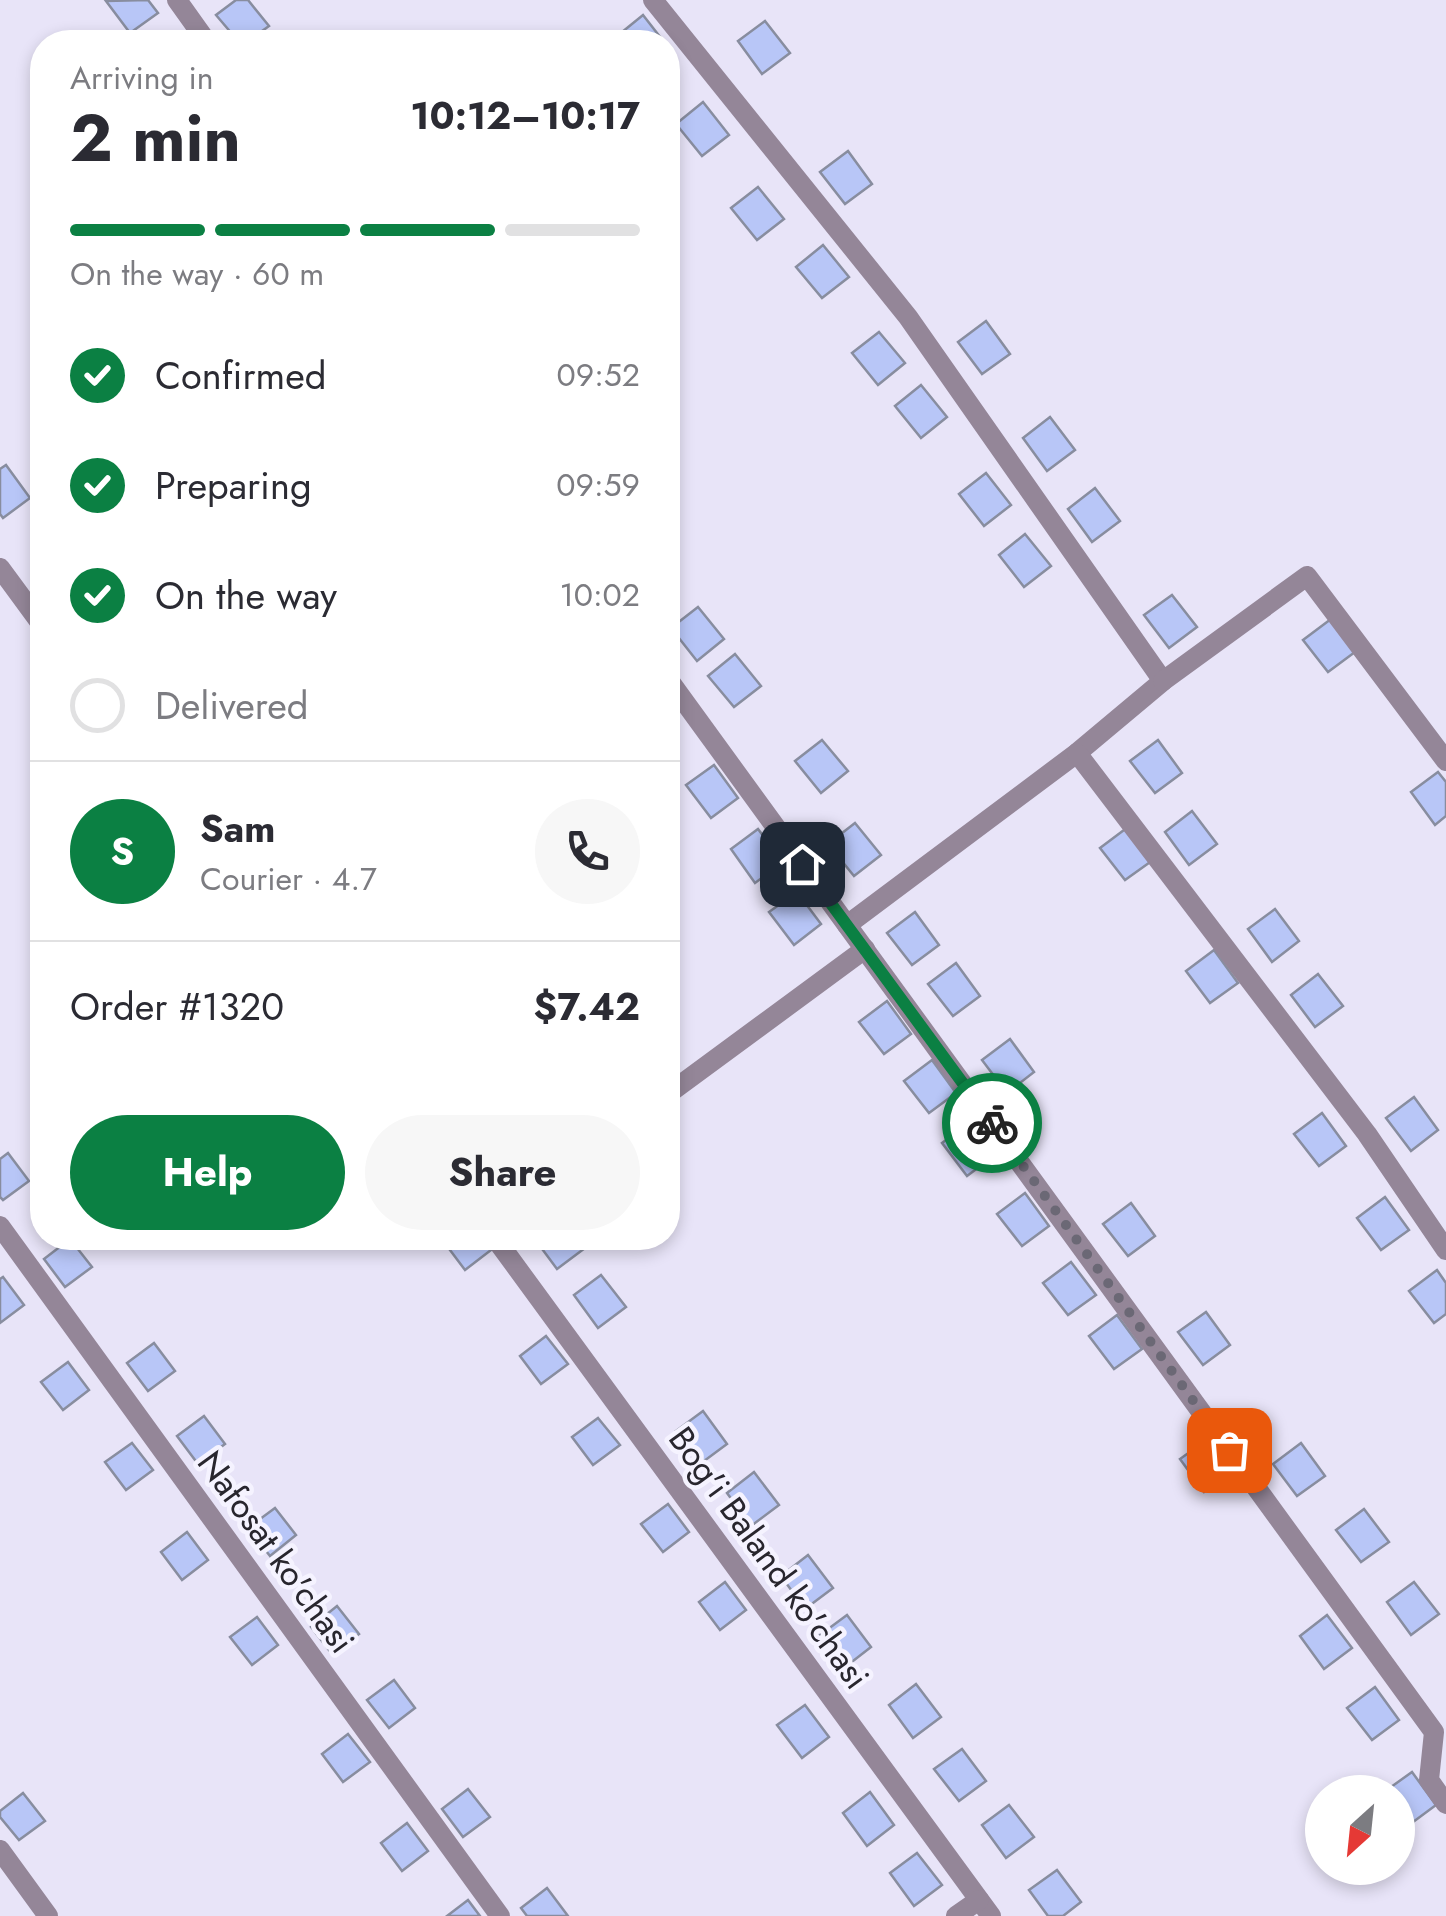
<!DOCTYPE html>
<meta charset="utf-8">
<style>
body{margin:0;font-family:Jost,sans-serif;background:#f7f7f7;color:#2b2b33;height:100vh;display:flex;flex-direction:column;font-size:38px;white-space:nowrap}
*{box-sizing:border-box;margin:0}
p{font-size:32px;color:#7c7c81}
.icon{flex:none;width:55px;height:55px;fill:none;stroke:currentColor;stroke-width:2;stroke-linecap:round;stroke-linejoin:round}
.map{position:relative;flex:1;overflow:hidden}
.side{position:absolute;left:30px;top:30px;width:650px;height:1220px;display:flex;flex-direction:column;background:#fff;border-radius:40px;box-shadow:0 5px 15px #0003}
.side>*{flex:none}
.needle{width:65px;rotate:207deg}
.fabs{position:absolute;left:1305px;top:1775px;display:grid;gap:20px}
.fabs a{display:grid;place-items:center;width:110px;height:110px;border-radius:50%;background:#fff;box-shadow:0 5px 15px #0003;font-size:50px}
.pin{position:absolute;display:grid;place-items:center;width:85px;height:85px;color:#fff;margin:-42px;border-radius:20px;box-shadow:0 5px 15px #0006}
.courier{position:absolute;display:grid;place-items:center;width:100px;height:100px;margin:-50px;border:8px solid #0b8043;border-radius:50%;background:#fff;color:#222;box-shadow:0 2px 12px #0007}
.summary em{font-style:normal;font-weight:700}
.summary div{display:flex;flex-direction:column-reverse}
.summary{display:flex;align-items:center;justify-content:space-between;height:170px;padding:0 40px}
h1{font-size:65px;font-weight:700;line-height:75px}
.bar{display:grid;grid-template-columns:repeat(4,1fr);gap:15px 10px;align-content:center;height:120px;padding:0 40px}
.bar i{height:12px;border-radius:8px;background:#e1e1e2}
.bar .active{background:#0b8043}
.bar p{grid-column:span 4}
.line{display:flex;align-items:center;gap:25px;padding:0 40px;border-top:2px solid #e1e1e2}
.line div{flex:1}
.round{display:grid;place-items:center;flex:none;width:105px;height:105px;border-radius:52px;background:#f7f7f7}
ol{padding:0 40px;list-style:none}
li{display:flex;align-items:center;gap:30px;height:110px}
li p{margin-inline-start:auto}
li .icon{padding:10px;border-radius:50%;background:#0b8043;color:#fff;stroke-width:4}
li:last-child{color:#7c7c81}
li i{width:55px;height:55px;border:5px solid #e1e1e2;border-radius:50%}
.action{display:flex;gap:20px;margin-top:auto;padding:20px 40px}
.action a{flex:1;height:115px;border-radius:60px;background:#0b8043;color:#fff;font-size:40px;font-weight:700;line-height:115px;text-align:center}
.action a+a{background:#f7f7f7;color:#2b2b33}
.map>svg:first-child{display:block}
.building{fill:#b8c6f7;stroke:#888d9f;stroke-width:2.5}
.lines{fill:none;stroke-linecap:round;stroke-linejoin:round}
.minor{stroke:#948698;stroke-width:20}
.done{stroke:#6b6875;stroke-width:10;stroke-dasharray:0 18}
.route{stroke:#0b8043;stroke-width:12}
.labels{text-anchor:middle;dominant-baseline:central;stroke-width:9;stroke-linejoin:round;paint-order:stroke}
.street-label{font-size:35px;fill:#28262e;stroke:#f5f3ff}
</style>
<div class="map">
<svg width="1446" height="1916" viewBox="0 0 1446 1916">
<rect width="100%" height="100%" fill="#e8e4f8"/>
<!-- building -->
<g class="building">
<path d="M148 0 158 13 130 33 106 1Z"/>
<path d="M236 0H248L269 26 247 42H239L216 15Z"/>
<path d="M643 15 664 42H620L616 37Z"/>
<path d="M765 21 790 53 762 74 738 41Z"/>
<path d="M703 102 729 135 702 156 676 124Z"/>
<path d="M848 151 872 184 845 204 820 172Z"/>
<path d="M758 187 784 219 757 240 731 208Z"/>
<path d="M823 245 849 277 822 298 796 267Z"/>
<path d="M986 321 1010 354 982 374 958 342Z"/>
<path d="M879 332 905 363 878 385 852 353Z"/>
<path d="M921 385 947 417 921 438 895 406Z"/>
<path d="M1050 417 1075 450 1047 471 1023 438Z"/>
<path d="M6 465 30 498 3 518 0 514V469Z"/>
<path d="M986 473 1011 505 984 526 959 494Z"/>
<path d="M1095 488 1120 521 1092 542 1068 509Z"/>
<path d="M1025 534 1051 566 1024 587 999 555Z"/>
<path d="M1172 595 1197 627 1169 648 1144 615Z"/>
<path d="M698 607 724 639 697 661 671 628Z"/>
<path d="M1331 619 1355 652 1328 672 1303 640Z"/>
<path d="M735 654 761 686 734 707 708 676Z"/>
<path d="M822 740 848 771 821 793 795 761Z"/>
<path d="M1158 740 1182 773 1155 793 1130 761Z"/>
<path d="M714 765 738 798 711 818 686 785Z"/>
<path d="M1438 772 1446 782V816L1435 825 1411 792Z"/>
<path d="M1192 811 1217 844 1189 865 1165 832Z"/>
<path d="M855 823 881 855 854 876 828 844Z"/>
<path d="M1128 827 1153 860 1125 880 1100 848Z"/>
<path d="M758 829 783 862 755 883 731 849Z"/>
<path d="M797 892 821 924 794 945 769 912Z"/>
<path d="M1275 909 1299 941 1272 962 1248 929Z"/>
<path d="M915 912 939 945 912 965 887 933Z"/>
<path d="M1214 950 1238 983 1210 1003 1186 971Z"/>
<path d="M956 963 980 996 953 1016 928 984Z"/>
<path d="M1318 974 1343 1006 1315 1027 1291 995Z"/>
<path d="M887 1001 911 1034 884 1054 859 1022Z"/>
<path d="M1010 1039 1034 1072 1007 1093 982 1060Z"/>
<path d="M932 1060 956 1093 929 1113 904 1081Z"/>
<path d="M1414 1097 1438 1130 1411 1151 1386 1118Z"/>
<path d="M1322 1113 1346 1146 1319 1166 1294 1134Z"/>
<path d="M970 1122 995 1155 967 1176 942 1143Z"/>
<path d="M8 1153 29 1181 3 1200 0 1197V1159Z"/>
<path d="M1025 1193 1049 1226 1022 1246 997 1214Z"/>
<path d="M1385 1197 1409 1230 1381 1250 1357 1218Z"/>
<path d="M1131 1203 1155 1236 1128 1256 1103 1224Z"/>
<path d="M450 1238H482L491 1250 465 1270 444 1242Z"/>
<path d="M534 1238H577L585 1248 557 1269Z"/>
<path d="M70 1239 92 1267 65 1287 44 1259Z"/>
<path d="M1071 1262 1096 1295 1068 1315 1043 1283Z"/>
<path d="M1437 1270 1446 1283V1314L1434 1323 1409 1291Z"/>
<path d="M601 1275 626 1307 598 1328 574 1295Z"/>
<path d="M3 1277 24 1305 0 1323V1279Z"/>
<path d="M1206 1312 1230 1345 1203 1365 1178 1332Z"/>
<path d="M1117 1315 1142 1349 1114 1369 1089 1336Z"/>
<path d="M546 1336 568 1364 541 1384 520 1356Z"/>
<path d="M154 1343 175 1371 148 1391 127 1363Z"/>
<path d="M68 1362 89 1390 63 1410 41 1382Z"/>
<path d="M703 1411 727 1444 700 1464 676 1431Z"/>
<path d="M204 1416 225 1444 198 1464 177 1436Z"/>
<path d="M598 1418 620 1445 593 1465 572 1437Z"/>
<path d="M1208 1439 1232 1472 1204 1492 1180 1459Z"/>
<path d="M132 1443 153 1470 126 1490 105 1462Z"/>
<path d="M1301 1443 1325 1476 1297 1496 1273 1464Z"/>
<path d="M754 1472 779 1505 751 1526 727 1493Z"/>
<path d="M668 1504 689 1532 663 1552 641 1524Z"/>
<path d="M275 1508 296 1535 270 1556 248 1528Z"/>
<path d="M1364 1509 1389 1542 1361 1562 1336 1530Z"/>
<path d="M187 1532 208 1560 182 1580 161 1552Z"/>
<path d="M808 1555 833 1588 805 1609 781 1576Z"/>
<path d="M725 1582 746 1610 720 1630 699 1602Z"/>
<path d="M1414 1582 1439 1614 1411 1635 1387 1602Z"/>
<path d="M337 1606 359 1634 332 1654 311 1627Z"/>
<path d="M847 1615 871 1647 844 1668 820 1635Z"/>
<path d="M1327 1615 1352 1648 1324 1669 1300 1636Z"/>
<path d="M257 1617 278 1645 252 1665 230 1637Z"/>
<path d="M394 1680 415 1708 389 1728 367 1700Z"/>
<path d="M916 1684 941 1717 913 1738 889 1705Z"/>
<path d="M1375 1687 1399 1720 1372 1740 1347 1708Z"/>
<path d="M805 1705 829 1737 802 1758 777 1725Z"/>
<path d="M348 1734 370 1762 343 1782 322 1754Z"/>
<path d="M962 1749 986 1781 959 1801 934 1769Z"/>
<path d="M1412 1772 1436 1805 1409 1825 1398 1810V1792H1384Z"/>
<path d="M468 1789 490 1817 463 1837 442 1809Z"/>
<path d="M870 1792 894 1825 867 1846 843 1813Z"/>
<path d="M23 1793 45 1821 19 1840 0 1817V1811Z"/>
<path d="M1009 1805 1034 1837 1006 1858 982 1825Z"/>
<path d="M407 1823 428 1851 402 1871 381 1843Z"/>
<path d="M917 1853 942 1885 914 1906 890 1873Z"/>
<path d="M1057 1870 1081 1902 1063 1916H1048L1029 1890Z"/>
<path d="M547 1888 568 1916H527L521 1908Z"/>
<path d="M468 1900 480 1916H447Z"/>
</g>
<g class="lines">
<!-- minor -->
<g class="minor">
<path d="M177 0 207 42"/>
<path d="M653 0 908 317 1163 681 1077 753 847 925"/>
<path d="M0 568 42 625"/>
<path d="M668 679 1434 1732 1429 1780 1446 1804"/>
<path d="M1163 681 1307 576 1446 761"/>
<path d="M1077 753 1367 1134 1446 1250"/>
<path d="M668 1094 865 949"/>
<path d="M0 1226 500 1916"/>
<path d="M495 1238 991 1916"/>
<path d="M0 1850 48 1916"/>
<path d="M956 1916 979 1900"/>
</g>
</g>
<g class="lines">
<!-- done -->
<path class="done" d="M992 1123 1229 1450"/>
<!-- route -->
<path class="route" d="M802 864 992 1123"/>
</g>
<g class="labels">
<!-- street labels -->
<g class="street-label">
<text transform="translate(276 1552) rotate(54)">Nafosat ko'chasi</text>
<text transform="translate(769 1558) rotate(54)">Bog'i Baland ko'chasi</text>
</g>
</g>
</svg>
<div class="fabs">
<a><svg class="needle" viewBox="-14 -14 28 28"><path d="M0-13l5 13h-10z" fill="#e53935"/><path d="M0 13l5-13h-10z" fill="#7c7c81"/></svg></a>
</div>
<div class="pin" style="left:1229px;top:1450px;background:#ea580c"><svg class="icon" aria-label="bag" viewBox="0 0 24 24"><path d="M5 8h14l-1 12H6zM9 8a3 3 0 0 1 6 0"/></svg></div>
<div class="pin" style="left:802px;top:864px;background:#1f2937"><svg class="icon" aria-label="home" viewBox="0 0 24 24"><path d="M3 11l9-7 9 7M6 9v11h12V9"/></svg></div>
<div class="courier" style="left:992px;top:1123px"><svg class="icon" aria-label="bike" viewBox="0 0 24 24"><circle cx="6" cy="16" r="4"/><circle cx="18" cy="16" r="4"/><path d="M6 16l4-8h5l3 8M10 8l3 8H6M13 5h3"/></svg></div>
<section class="side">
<div class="summary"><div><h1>2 min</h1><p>Arriving in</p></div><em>10:12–10:17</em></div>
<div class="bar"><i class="active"></i><i class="active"></i><i class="active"></i><i></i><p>On the way · 60 m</p></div>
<ol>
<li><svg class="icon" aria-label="check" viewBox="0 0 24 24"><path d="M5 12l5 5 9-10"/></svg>Confirmed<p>09:52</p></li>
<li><svg class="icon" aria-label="check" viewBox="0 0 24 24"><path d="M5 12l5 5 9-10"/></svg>Preparing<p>09:59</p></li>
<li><svg class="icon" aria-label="check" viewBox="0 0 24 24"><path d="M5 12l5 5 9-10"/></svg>On the way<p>10:02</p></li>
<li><i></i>Delivered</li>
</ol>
<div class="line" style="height:180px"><b class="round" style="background:#0b8043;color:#fff">S</b><div><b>Sam</b><p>Courier · 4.7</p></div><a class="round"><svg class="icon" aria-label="phone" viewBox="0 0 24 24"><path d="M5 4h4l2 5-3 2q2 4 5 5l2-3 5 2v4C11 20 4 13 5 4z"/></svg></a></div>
<div class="line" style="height:130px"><div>Order #1320</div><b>$7.42</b></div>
<div class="action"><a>Help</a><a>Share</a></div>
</section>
</div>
